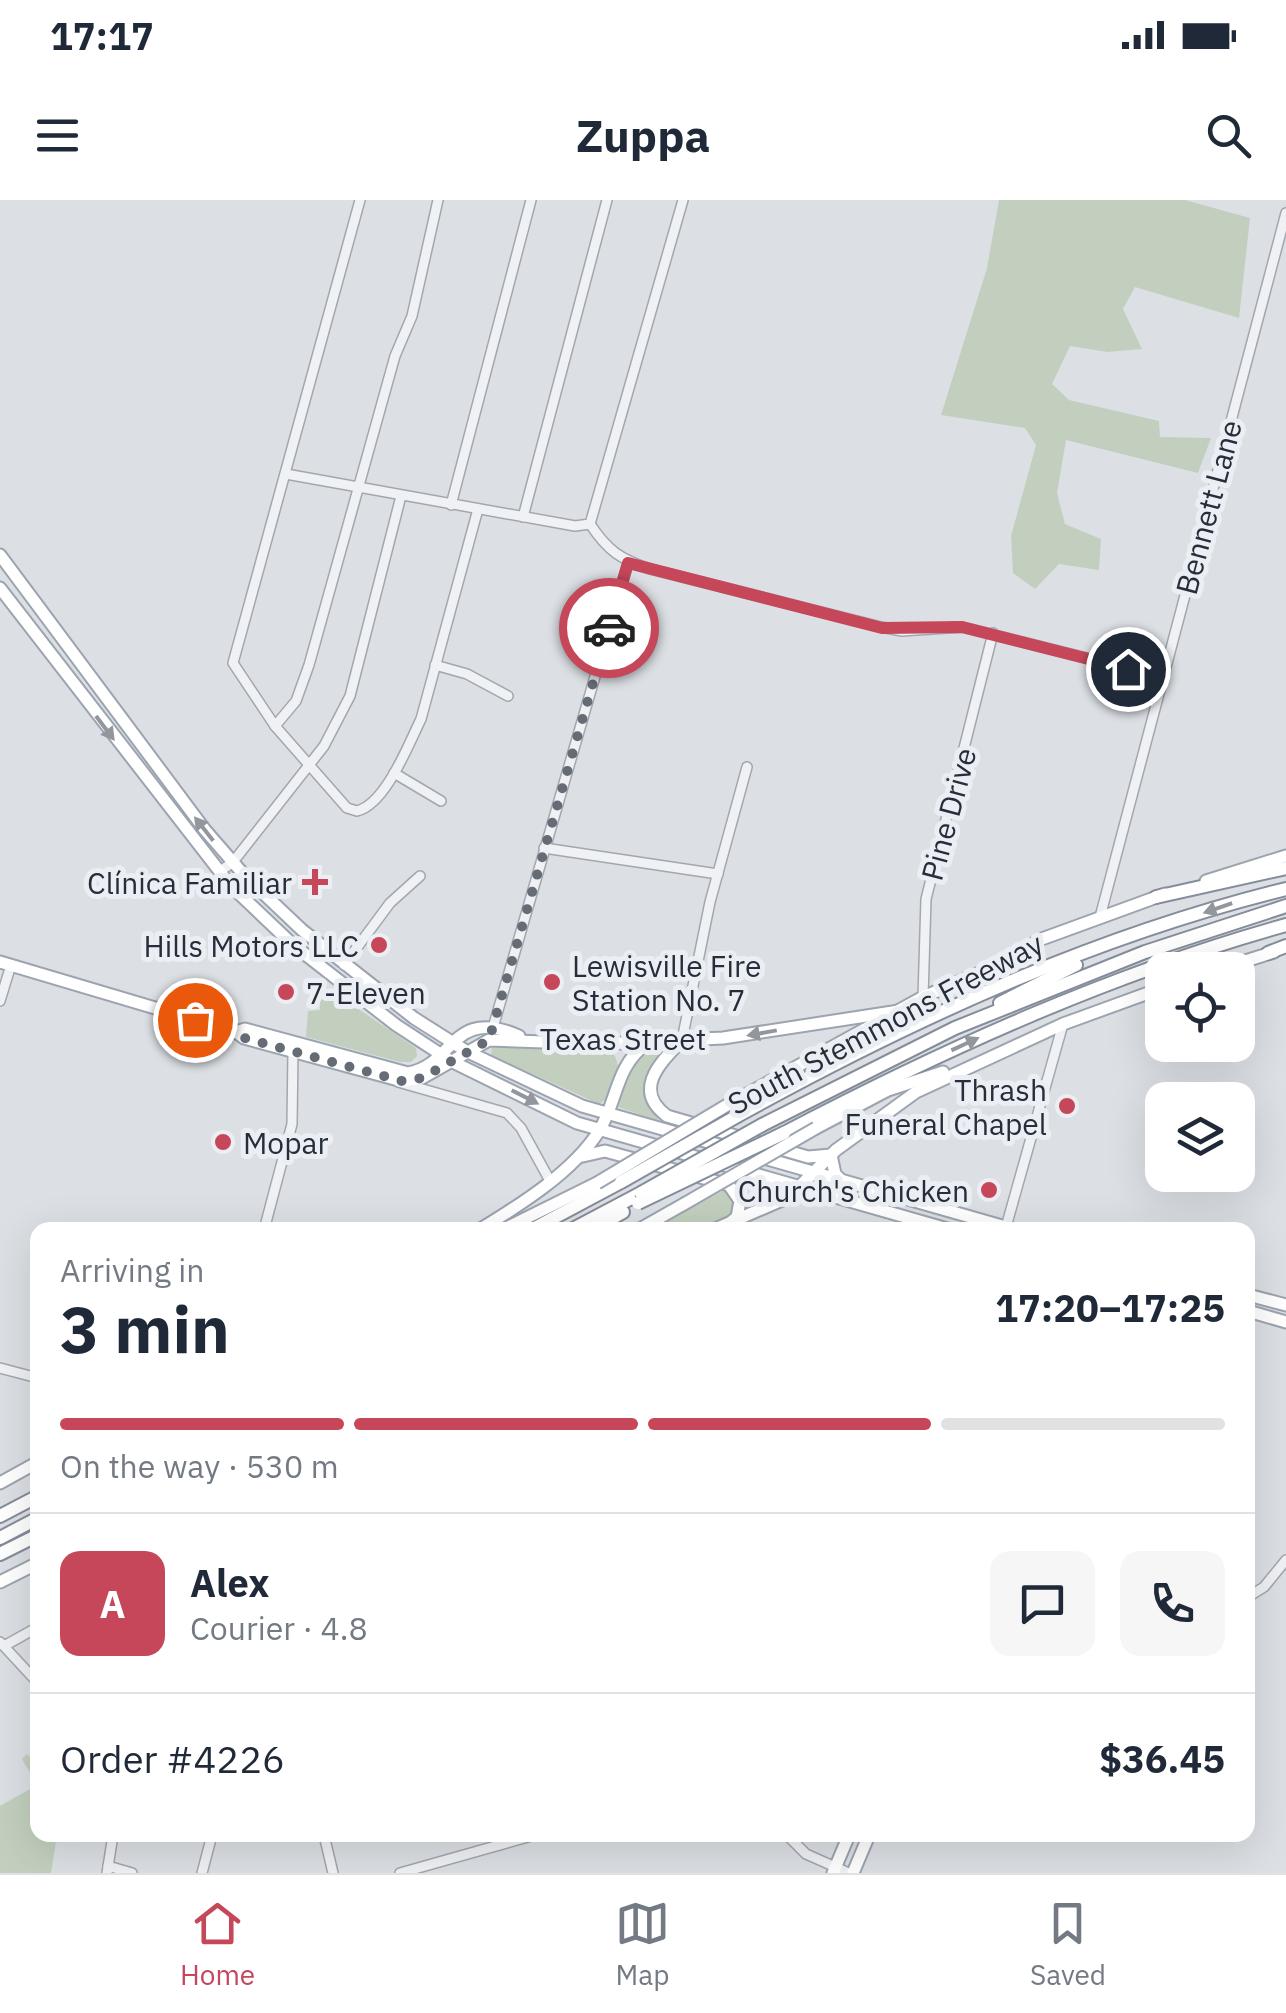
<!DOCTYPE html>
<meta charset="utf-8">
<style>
body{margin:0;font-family:"IBM Plex Sans",sans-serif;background:#f6f6f7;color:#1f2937;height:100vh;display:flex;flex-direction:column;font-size:38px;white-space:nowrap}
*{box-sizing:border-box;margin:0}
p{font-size:32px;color:#747a83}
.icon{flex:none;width:55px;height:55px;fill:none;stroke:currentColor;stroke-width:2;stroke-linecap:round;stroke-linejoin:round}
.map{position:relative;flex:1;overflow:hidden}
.details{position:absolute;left:30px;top:1022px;width:1225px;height:620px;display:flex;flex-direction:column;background:#fff;border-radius:20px;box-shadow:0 10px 40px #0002}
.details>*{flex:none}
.buttons{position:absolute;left:1145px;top:752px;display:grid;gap:20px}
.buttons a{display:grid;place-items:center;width:110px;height:110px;border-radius:20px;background:#fff;box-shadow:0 10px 40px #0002;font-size:50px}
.pin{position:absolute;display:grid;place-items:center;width:85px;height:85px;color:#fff;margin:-42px;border:5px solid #fff;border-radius:50%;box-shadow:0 2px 10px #0007}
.courier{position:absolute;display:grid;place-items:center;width:100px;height:100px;margin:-50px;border:8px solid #c54759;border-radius:50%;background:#fff;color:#222;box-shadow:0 2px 12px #0007}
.overview em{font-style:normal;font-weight:700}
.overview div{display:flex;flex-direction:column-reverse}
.overview{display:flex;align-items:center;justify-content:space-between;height:170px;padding:0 30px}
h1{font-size:65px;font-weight:700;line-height:75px}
.bar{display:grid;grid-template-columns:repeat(4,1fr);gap:15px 10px;align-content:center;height:120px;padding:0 30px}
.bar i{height:12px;border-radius:8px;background:#e0e1e3}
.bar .active{background:#c54759}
.bar p{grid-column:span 4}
.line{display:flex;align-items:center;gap:25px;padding:0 30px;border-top:2px solid #e0e1e3}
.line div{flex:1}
.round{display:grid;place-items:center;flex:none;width:105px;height:105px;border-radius:20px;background:#f6f6f7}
.status{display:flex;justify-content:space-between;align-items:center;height:70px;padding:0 50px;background:#fff;direction:ltr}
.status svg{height:28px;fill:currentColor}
header{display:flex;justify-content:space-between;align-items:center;height:130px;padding:0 30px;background:#fff;font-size:45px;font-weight:700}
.tabs{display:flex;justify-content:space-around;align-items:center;height:140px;border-top:2px solid #e0e1e3;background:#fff;font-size:28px;color:#747a83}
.tabs a{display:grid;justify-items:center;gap:5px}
.tabs .active{color:#c54759}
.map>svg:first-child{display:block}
.green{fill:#c2cfbe}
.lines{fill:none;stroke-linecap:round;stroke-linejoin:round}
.minor-casing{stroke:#a2a7af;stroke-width:12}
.major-casing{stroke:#9ca4b0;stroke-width:15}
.highway-casing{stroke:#858d9b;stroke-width:16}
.minor{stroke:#eff1f4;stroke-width:9}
.major{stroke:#fff;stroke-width:11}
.highway{stroke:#fff;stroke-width:12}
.major-bridge-casing{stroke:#9ca4b0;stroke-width:15;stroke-linecap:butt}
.highway-bridge-casing{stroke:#858d9b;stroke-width:16;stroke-linecap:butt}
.major-bridge{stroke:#fff;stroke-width:11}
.highway-bridge{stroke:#fff;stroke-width:12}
.oneway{fill:#93969d}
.done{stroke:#666c76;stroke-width:10;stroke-dasharray:0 18}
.route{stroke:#c54759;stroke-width:12}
.poi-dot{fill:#c54759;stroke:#ebeff3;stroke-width:4}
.labels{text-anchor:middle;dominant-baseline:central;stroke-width:10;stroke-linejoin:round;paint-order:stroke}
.street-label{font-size:30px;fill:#272e3b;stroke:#ebeff3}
.poi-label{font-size:30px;fill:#272e3b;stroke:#ebeff3;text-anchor:end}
</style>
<div class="status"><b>17:17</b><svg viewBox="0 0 49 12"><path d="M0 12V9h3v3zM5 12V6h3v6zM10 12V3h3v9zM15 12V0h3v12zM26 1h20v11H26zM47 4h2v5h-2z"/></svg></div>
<header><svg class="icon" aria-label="menu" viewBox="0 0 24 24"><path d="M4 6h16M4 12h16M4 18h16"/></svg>Zuppa<svg class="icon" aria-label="search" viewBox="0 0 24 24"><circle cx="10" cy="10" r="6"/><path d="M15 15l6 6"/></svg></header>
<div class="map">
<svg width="1286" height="1673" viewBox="0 0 1286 1673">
<rect width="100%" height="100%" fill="#dce0e5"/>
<!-- green -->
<g class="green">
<path d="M999 0H1185L1250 18 1239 118 1135 87 1123 109 1142 149 1108 152 1070 146 1052 184 1069 200 1159 221 1160 237 1211 238 1198 273 1066 240 1057 293 1065 324 1101 339 1099 370 1059 364 1035 389 1013 373 1011 336 1036 245 1025 228 941 215 987 68Z"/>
<path d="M320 783 416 848 417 856 411 862H400L306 837 308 811 320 810Z"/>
<path d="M512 842 555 852 613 853C624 869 616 895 599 904L491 855 492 844Z"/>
<path d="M669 849C648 884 640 885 659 921L618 907C630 870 627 854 669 849Z"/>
<path d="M726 989 737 1004 734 1016 696 1030H652Z"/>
<path d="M27 1554 37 1566 38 1635H57L51 1673H0V1606L37 1585 22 1559Z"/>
</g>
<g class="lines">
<defs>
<g id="minor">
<path d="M360 0 233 463 275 526 347 608 357 611C386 604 409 543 421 519L478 309"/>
<path d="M286 274 575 326 590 324 683 0"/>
<path d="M451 305 531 0"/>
<path d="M523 317 607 0"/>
<path d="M590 324C608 351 620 359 650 369L881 427 902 431 962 427 1163 477"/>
<path d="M435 465 467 474 508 496"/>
<path d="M275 526 296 501 309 465 395 156 412 116 438 0"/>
<path d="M394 573 441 601"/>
<path d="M544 648 718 674"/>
<path d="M219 672 233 662 324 546 350 496 401 296"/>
<path d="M1100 717 1286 13"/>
<path d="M344 765 390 703 420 676"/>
<path d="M923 797 926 699 993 433"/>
<path d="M0 801 11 765"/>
<path d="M492 831 628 363"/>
<path d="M682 840 710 702 747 567"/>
<path d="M398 882 507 913 521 928 549 979"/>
<path d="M1006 1027 1063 824"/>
<path d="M264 1030 292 924 293 851"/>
<path d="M0 1168 38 1178"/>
<path d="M1248 1397 1264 1387 1286 1360"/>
<path d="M0 1442 38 1483"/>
<path d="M4 1446 38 1427"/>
<path d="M324 1635 333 1673"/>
<path d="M787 1635 806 1654 849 1673"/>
<path d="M108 1666 132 1673"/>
<path d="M107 1673 113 1635"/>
<path d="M202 1673 212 1635"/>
<path d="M400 1673 535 1635"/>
</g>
<g id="major">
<path d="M0 355 205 630 245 676 302 730 414 818 466 851 582 906 1016 1030"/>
<path d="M0 388 231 686 292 744 396 825 451 861 577 923 951 1030"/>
<path d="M1206 681 1286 656"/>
<path d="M0 762 236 832 244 838 402 881 422 878 489 840 601 844 723 838 899 811"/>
<path d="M1217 770 1274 752"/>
<path d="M236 832 245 829 408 873C455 865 451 806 519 836"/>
<path d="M682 840C660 863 632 890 667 916L808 957 831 955 835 974 843 982"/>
<path d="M729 904 923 797 1008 761 1039 740 1165 694"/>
<path d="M816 928 888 890 943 872"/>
<path d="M583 956 605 951 729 985 740 1001 737 1017 731 1022"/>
<path d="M479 1030C520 1005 573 972 599 931 618 900 615 867 646 844"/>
<path d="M502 1030 597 983"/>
<path d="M638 1030 684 1004"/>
<path d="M713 1030 789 997 836 950 916 892 1063 824 1162 788"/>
<path d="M1248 1095 1286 1105"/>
<path d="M1248 1111 1286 1122"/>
<path d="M0 1283 38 1262"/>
<path d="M0 1382 38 1363"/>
<path d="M833 1673 849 1635"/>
<path d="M853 1673 869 1635"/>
</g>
<g id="highway">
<path d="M1156 697 1286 668"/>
<path d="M1268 753 1286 746"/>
<path d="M1000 803 1076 765"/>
<path d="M739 915C911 820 1094 736 1286 689"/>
<path d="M762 925 955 828 1145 752 1286 706"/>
<path d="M784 933C945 849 1110 774 1286 725"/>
<path d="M531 1030 621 982"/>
<path d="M571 1030 641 993"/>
<path d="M591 1030 623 1012"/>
<path d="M0 1316 38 1296"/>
<path d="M0 1338 38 1318"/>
<path d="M0 1354 38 1335"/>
</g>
</defs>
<!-- minor casing -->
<use href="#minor" class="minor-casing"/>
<!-- major casing -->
<use href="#major" class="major-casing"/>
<!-- highway casing -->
<use href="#highway" class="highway-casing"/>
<!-- minor -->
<use href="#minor" class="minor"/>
<!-- major -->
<use href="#major" class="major"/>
<!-- highway -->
<use href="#highway" class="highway"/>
<defs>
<g id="major-bridge">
<path d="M597 983 729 904"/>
<path d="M684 1004 816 928"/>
</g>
<g id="highway-bridge">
<path d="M621 982 739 915"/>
<path d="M641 993 762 925"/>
<path d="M638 1003 784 933"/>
</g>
</defs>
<!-- major-bridge casing -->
<use href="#major-bridge" class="major-bridge-casing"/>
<!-- highway-bridge casing -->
<use href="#highway-bridge" class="highway-bridge-casing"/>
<!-- major-bridge -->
<use href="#major-bridge" class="major-bridge"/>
<!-- highway-bridge -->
<use href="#highway-bridge" class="highway-bridge"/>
</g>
<!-- one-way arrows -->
<defs><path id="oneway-solid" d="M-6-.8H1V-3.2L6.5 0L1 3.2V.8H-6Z" transform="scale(2.5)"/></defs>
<g class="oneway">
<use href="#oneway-solid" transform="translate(105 528) rotate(53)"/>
<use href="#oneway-solid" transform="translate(204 629) rotate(-128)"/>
<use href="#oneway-solid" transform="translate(1218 708) rotate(161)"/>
<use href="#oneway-solid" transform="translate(762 833) rotate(170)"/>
<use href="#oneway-solid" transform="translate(965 844) rotate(-25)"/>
<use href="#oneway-solid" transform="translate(525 897) rotate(27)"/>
</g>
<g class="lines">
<!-- done -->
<path class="done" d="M195 820 236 832 244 838 402 881 422 878 489 840 609 428"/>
<!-- route -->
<path class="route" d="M609 428 628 363 882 428 962 427 1128 469"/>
</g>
<!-- markers -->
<g class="poi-dot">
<path d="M310 667h10v10h10v10h-10v10h-10v-10h-10v-10h10z"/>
<circle cx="379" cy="745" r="10"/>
<circle cx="552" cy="782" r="10"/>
<circle cx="286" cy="792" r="10"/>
<circle cx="1067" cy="906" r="10"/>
<circle cx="223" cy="942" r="10"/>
<circle cx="989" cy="990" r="10"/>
</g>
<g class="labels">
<!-- street labels -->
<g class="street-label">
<text transform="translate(1208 307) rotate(-75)">Bennett Lane</text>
<text transform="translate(948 614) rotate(-75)">Pine Drive</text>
<text transform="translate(885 823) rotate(-28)">South Stemmons Freeway</text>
<text x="623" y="838">Texas Street</text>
</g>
<!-- poi labels -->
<g class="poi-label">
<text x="292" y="682">Clínica Familiar</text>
<text x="359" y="745">Hills Motors LLC</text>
<text x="572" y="765" text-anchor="start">Lewisville Fire<tspan x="572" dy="34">Station No. 7</tspan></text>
<text x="306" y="792" text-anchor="start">7-Eleven</text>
<text x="1047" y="889">Thrash<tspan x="1047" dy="34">Funeral Chapel</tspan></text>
<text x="243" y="942" text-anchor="start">Mopar</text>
<text x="969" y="990">Church's Chicken</text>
</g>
</g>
</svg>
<div class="buttons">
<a><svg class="icon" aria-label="locate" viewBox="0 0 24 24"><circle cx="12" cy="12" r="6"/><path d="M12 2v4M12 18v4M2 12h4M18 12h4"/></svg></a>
<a><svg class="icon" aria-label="layers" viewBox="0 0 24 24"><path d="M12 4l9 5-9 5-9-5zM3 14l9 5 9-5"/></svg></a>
</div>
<div class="pin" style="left:195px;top:820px;background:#ea580c"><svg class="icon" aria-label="bag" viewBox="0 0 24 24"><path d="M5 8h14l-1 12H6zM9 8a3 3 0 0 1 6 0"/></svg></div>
<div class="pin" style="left:1128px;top:469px;background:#1f2937"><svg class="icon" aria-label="home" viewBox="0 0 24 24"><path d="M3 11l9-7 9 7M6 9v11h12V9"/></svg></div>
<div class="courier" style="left:609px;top:428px"><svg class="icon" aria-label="car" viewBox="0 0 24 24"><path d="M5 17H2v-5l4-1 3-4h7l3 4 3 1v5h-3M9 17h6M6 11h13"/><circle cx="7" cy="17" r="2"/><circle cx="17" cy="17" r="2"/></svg></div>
<section class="details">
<div class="overview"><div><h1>3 min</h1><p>Arriving in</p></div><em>17:20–17:25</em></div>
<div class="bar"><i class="active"></i><i class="active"></i><i class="active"></i><i></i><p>On the way · 530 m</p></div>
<div class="line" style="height:180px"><b class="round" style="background:#c54759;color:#fff">A</b><div><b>Alex</b><p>Courier · 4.8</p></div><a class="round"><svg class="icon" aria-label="chat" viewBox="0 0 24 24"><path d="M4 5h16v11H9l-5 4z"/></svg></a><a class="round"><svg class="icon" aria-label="phone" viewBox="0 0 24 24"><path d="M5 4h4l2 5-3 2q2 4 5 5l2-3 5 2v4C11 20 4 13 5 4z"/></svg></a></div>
<div class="line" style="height:130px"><div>Order #4226</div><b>$36.45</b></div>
</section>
</div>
<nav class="tabs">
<a class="active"><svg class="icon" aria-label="home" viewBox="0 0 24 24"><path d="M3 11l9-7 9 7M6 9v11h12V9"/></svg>Home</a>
<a><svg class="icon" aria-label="map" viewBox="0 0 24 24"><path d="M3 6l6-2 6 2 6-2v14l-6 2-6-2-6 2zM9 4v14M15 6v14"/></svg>Map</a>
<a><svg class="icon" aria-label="saved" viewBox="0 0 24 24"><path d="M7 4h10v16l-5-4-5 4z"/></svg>Saved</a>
</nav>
